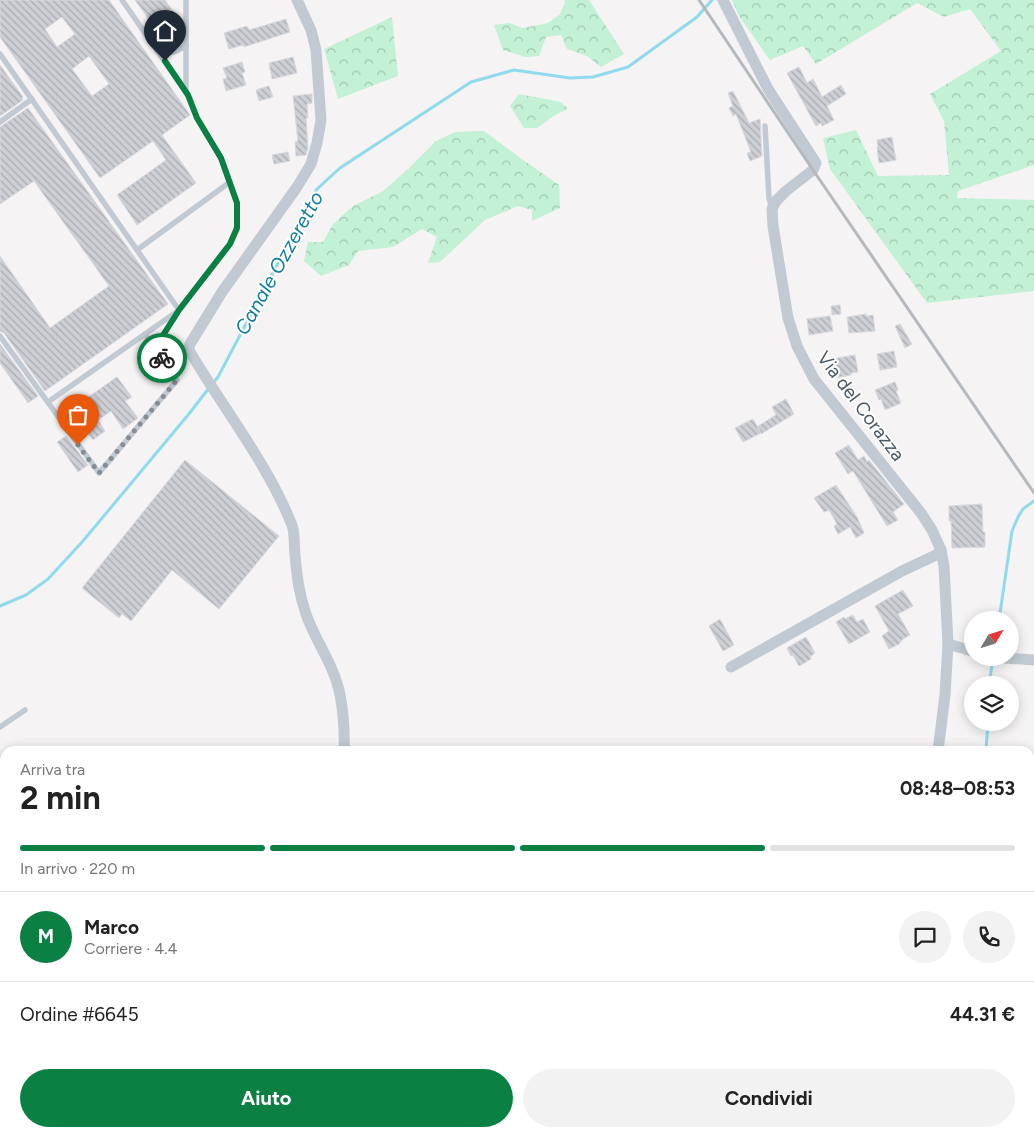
<!DOCTYPE html>
<html lang="it">
<meta charset="utf-8">
<style>
body{margin:0;font-family:Figtree,sans-serif;background:#f2f2f2;color:#222;height:100vh;display:flex;flex-direction:column;font-size:19px;white-space:nowrap}
*{box-sizing:border-box;margin:0}
p{font-size:16px;color:#767676}
.icon{flex:none;width:28px;height:28px;fill:none;stroke:currentColor;stroke-width:2;stroke-linecap:round;stroke-linejoin:round}
.map{position:relative;flex:1;overflow:hidden}
.drawer{position:absolute;left:0px;top:746px;width:1035px;height:391px;display:flex;flex-direction:column;background:#fff;border-radius:15px 15px 0 0;box-shadow:0 2px 12px #0003}
.drawer>*{flex:none}
.needle{width:32px;rotate:52deg}
.fabs{position:absolute;left:964px;top:611px;display:grid;gap:10px}
.fabs a{display:grid;place-items:center;width:55px;height:55px;border-radius:50%;background:#fff;box-shadow:0 2px 12px #0003;font-size:25px}
.pin{position:absolute;display:grid;place-items:center;width:42px;height:42px;color:#fff;margin:-51px -21px;border-radius:50% 50% 50% 0;rotate:-45deg;box-shadow:0 0 5px #0007}
.pin .icon{rotate:45deg}
.courier{position:absolute;display:grid;place-items:center;width:50px;height:50px;margin:-25px;border:4px solid #0b8043;border-radius:50%;background:#fff;color:#222;box-shadow:0 1px 6px #0007}
.headline em{font-style:normal;font-weight:700}
.headline div{display:flex;flex-direction:column-reverse}
.headline{display:flex;align-items:center;justify-content:space-between;height:85px;padding:0 20px}
h1{font-size:32px;font-weight:700;line-height:38px}
.bar{display:grid;grid-template-columns:repeat(4,1fr);gap:8px 5px;align-content:center;height:60px;padding:0 20px}
.bar i{height:6px;border-radius:4px;background:#e0e0e0}
.bar .active{background:#0b8043}
.bar p{grid-column:span 4}
.line{display:flex;align-items:center;gap:12px;padding:0 20px;border-top:1px solid #e0e0e0}
.line div{flex:1}
.round{display:grid;place-items:center;flex:none;width:52px;height:52px;border-radius:26px;background:#f2f2f2}
.primary-button{display:flex;gap:10px;margin-top:auto;padding:10px 20px}
.primary-button a{flex:1;height:58px;border-radius:30px;background:#0b8043;color:#fff;font-size:20px;font-weight:700;line-height:58px;text-align:center}
.primary-button a+a{background:#f2f2f2;color:#222}
.map>svg:first-child{display:block}
.forest{fill:url(#forest-crowns)}
.lines{fill:none;stroke-linecap:round;stroke-linejoin:round}
.stream{stroke:#90daee;stroke-width:3}
.building{fill:url(#building-back-hatch);stroke:#d7d9de;fill-rule:evenodd}
.lane{stroke:#c1cad2;stroke-width:5.5}
.street{stroke:#c1cad2;stroke-width:11}
.rail{stroke:#b5b8bd;stroke-width:3}
.done{stroke:#868d94;stroke-width:5;stroke-dasharray:0 9}
.route{stroke:#0b8043;stroke-width:6}
.labels{text-anchor:middle;dominant-baseline:central;stroke-width:4;stroke-linejoin:round;paint-order:stroke}
.street-label{font-size:19px;fill:#4a5661;stroke:#fff}
.water-label{font-size:20px;font-style:italic;fill:#0c7c9b;stroke:#fff}
</style>
<div class="map">
<svg width="1034" height="1137" viewBox="0 0 1034 1137">
<defs>
<pattern id="forest-crowns" width="20" height="18" patternUnits="userSpaceOnUse" patternTransform="scale(1.25)"><rect width="20" height="18" fill="#c3f1d5"/><path d="M2 6a3 3 0 1 1 6 0M12 15a3 3 0 1 1 6 0" fill="none" stroke="#a0c6b0"/></pattern>
<pattern id="building-back-hatch" width="6" height="6" patternUnits="userSpaceOnUse" patternTransform="scale(1.25)"><rect width="6" height="6" fill="#cdcfd5"/><path d="M-1 5l2 2M0 0l6 6M5-1l2 2" fill="none" stroke="#a8abb0"/></pattern>
</defs>
<rect width="100%" height="100%" fill="#f5f3f3"/>
<!-- forest -->
<g class="forest">
<path d="M564 0H589L624 54 601 67 587 56 567 49 561 35 546 37 539 56 525 57 503 50 494 25 509 23 523 28 548 23 560 14 565 2Z"/>
<path d="M732 0H1034V165L958 191 957 198 1034 200V291L927 303 830 169 823 138 856 130 878 176 949 175 944 121 930 94 1001 51 970 9 944 17 917 3 816 64 803 46 770 60 739 16Z"/>
<path d="M392 17 398 76 338 99 324 49Z"/>
<path d="M519 94 561 102 568 109 555 115 537 128H524L510 106Z"/>
<path d="M484 131 519 157 559 185 560 208 532 221V210L518 206 485 220 440 262 428 263 437 237 422 229 393 247 358 251 349 265 321 276 304 261 308 242H323L333 224 353 206 383 191 409 168 436 141 455 132Z"/>
</g>
<g class="lines">
<!-- stream -->
<g class="stream">
<path d="M213 383 218 377 317 189 340 168 471 82 514 70 570 78 593 77 628 67 697 17 712 0"/>
<path d="M0 606 26 595 48 579 83 541 188 415 209 388"/>
<path d="M999 620 1012 531 1018 517 1023 509 1034 501"/>
<path d="M989 685 993 658"/>
<path d="M986 751 988 722"/>
<path d="M1030 1076 1034 1091"/>
</g>
</g>
<!-- building -->
<g class="building">
<path d="M0 0H109L190 115 162 135 196 183 137 225 117 195 166 160 153 141 100 178 0 37ZM62 17 75 34 57 47 45 29ZM89 56 109 84 92 96 72 69Z"/>
<path d="M135 0H165L180 21 160 35Z"/>
<path d="M286 19 290 32 244 47 243 45 229 49 224 33 247 26 249 30Z"/>
<path d="M293 57 297 73 272 79 269 63Z"/>
<path d="M242 62 245 72 242 73 246 85 226 91 223 79 227 78 223 68Z"/>
<path d="M0 65 23 97 22 98 23 100 0 116Z"/>
<path d="M799 67 807 83 813 79 822 97 841 85 846 94 827 106 834 120 822 126 821 123 816 126 787 73Z"/>
<path d="M269 86 273 97 259 101 256 90Z"/>
<path d="M733 91 749 123 760 119 762 156 750 161 747 153 751 152 736 114 733 116 729 108 733 106 728 93Z"/>
<path d="M312 94V103L307 104 308 118H306L308 147 306 155 296 156 295 142 298 141 293 96Z"/>
<path d="M28 108 168 304 45 391 4 333 0 331V256L50 328 109 286 34 181 0 204V127Z"/>
<path d="M892 137 896 160 879 163 877 147H878L877 140Z"/>
<path d="M288 152 290 161 274 164 272 155Z"/>
<path d="M840 305 841 314 832 315 831 306Z"/>
<path d="M866 314V316L873 315 875 331 849 333 847 317Z"/>
<path d="M830 316 833 331 809 335 807 319Z"/>
<path d="M900 324 912 344 905 348 895 326Z"/>
<path d="M0 344 38 396 28 403 0 363Z"/>
<path d="M894 351 897 367 880 370 877 354Z"/>
<path d="M855 355 858 372 851 373V375L835 378 832 359Z"/>
<path d="M117 377 132 397 125 401 138 418 123 429 111 411 98 420 105 431 93 440 69 406 81 397 84 400Z"/>
<path d="M895 382 898 390 896 391 901 403 885 410 881 399 879 400 875 390Z"/>
<path d="M786 399 794 414 761 434 758 426 776 415 772 407Z"/>
<path d="M753 419 761 433 743 442 735 428Z"/>
<path d="M66 436 88 465 78 472 57 442Z"/>
<path d="M849 445 858 460 864 456 867 462 869 460 904 504 893 512 898 520 887 526 853 471 848 474 835 453Z"/>
<path d="M185 460 279 536 219 609 172 570 131 621 122 614 119 618 82 588Z"/>
<path d="M836 485 857 517 864 533 856 538 850 527 838 534 834 526 837 524 829 510 824 512 814 498Z"/>
<path d="M982 504 983 532H985V547L952 548 951 521H949V506Z"/>
<path d="M903 590 913 606 898 614 910 635 903 639 899 644 889 649 882 636 889 631 875 606Z"/>
<path d="M853 615 857 622 863 619 870 632 849 644 836 622 844 617 845 619Z"/>
<path d="M720 619 734 645 723 651 709 626Z"/>
<path d="M806 637 815 653 810 657 811 659 799 666 793 655 791 656 787 648Z"/>
</g>
<g class="lines">
<!-- lane -->
<g class="lane">
<path d="M122 0 188 95 197 118 221 158 237 203V228L230 244 179 310 155 348"/>
<path d="M186 0V90"/>
<path d="M186 22 154 45C166 55 174 55 186 45"/>
<path d="M0 54 179 310"/>
<path d="M0 122 32 99"/>
<path d="M765 126 769 198 772 209"/>
<path d="M137 250 230 182"/>
<path d="M0 336 99 473 177 380 145 334"/>
<path d="M48 402 175 313"/>
<path d="M0 727 25 710"/>
<path d="M0 1018 5 1014"/>
</g>
<!-- street -->
<g class="street">
<path d="M297 0 311 30 316 50 321 120 317 143 311 164 297 187 222 292 190 344 189 348 190 352C224 409 267 463 292 525 295 534 294 546 295 555 297 577 299 594 306 614 314 638 330 659 337 683 343 702 345 732 344 751"/>
<path d="M723 0 768 89 816 163 813 170 786 191 776 201 772 209 773 226 788 318 797 346 814 379 921 513 932 530 941 550 944 566 948 644 945 695 938 751"/>
<path d="M948 644 972 651"/>
<path d="M1003 658 1034 660"/>
<path d="M731 667 902 571 936 555 941 550"/>
<path d="M0 1083 5 1090"/>
<path d="M46 1132 49 1137"/>
<path d="M494 1132 500 1137"/>
<path d="M571 1137 576 1132"/>
</g>
<!-- rail -->
<path class="rail" d="M699 0 813 170 1034 493"/>
</g>
<g class="lines">
<!-- done -->
<path class="done" d="M78 445 99 473 177 380 162 358"/>
<!-- route -->
<path class="route" d="M162 358 155 348 179 310 230 244 237 228V203L221 158 197 118 188 95 165 61"/>
</g>
<g class="labels">
<!-- street labels -->
<g class="street-label">
<text transform="translate(861 406) rotate(53)">Via del Corazza</text>
</g>
<!-- water labels -->
<g class="water-label">
<text transform="translate(279 263) rotate(-61)">Canale Ozzeretto</text>
</g>
</g>
</svg>
<div class="fabs">
<a><svg class="needle" viewBox="-14 -14 28 28"><path d="M0-13l5 13h-10z" fill="#e53935"/><path d="M0 13l5-13h-10z" fill="#767676"/></svg></a>
<a><svg class="icon" aria-label="layers" viewBox="0 0 24 24"><path d="M12 4l9 5-9 5-9-5zM3 14l9 5 9-5"/></svg></a>
</div>
<div class="pin" style="left:78px;top:445px;background:#ea580c"><svg class="icon" aria-label="bag" viewBox="0 0 24 24"><path d="M5 8h14l-1 12H6zM9 8a3 3 0 0 1 6 0"/></svg></div>
<div class="pin" style="left:165px;top:61px;background:#1f2937"><svg class="icon" aria-label="home" viewBox="0 0 24 24"><path d="M3 11l9-7 9 7M6 9v11h12V9"/></svg></div>
<div class="courier" style="left:162px;top:358px"><svg class="icon" aria-label="bike" viewBox="0 0 24 24"><circle cx="6" cy="16" r="4"/><circle cx="18" cy="16" r="4"/><path d="M6 16l4-8h5l3 8M10 8l3 8H6M13 5h3"/></svg></div>
<section class="drawer">
<div class="headline"><div><h1>2 min</h1><p>Arriva tra</p></div><em>08:48–08:53</em></div>
<div class="bar"><i class="active"></i><i class="active"></i><i class="active"></i><i></i><p>In arrivo · 220 m</p></div>
<div class="line" style="height:90px"><b class="round" style="background:#0b8043;color:#fff">M</b><div><b>Marco</b><p>Corriere · 4.4</p></div><a class="round"><svg class="icon" aria-label="chat" viewBox="0 0 24 24"><path d="M4 5h16v11H9l-5 4z"/></svg></a><a class="round"><svg class="icon" aria-label="phone" viewBox="0 0 24 24"><path d="M5 4h4l2 5-3 2q2 4 5 5l2-3 5 2v4C11 20 4 13 5 4z"/></svg></a></div>
<div class="line" style="height:65px"><div>Ordine #6645</div><b>44.31 €</b></div>
<div class="primary-button"><a>Aiuto</a><a>Condividi</a></div>
</section>
</div>
